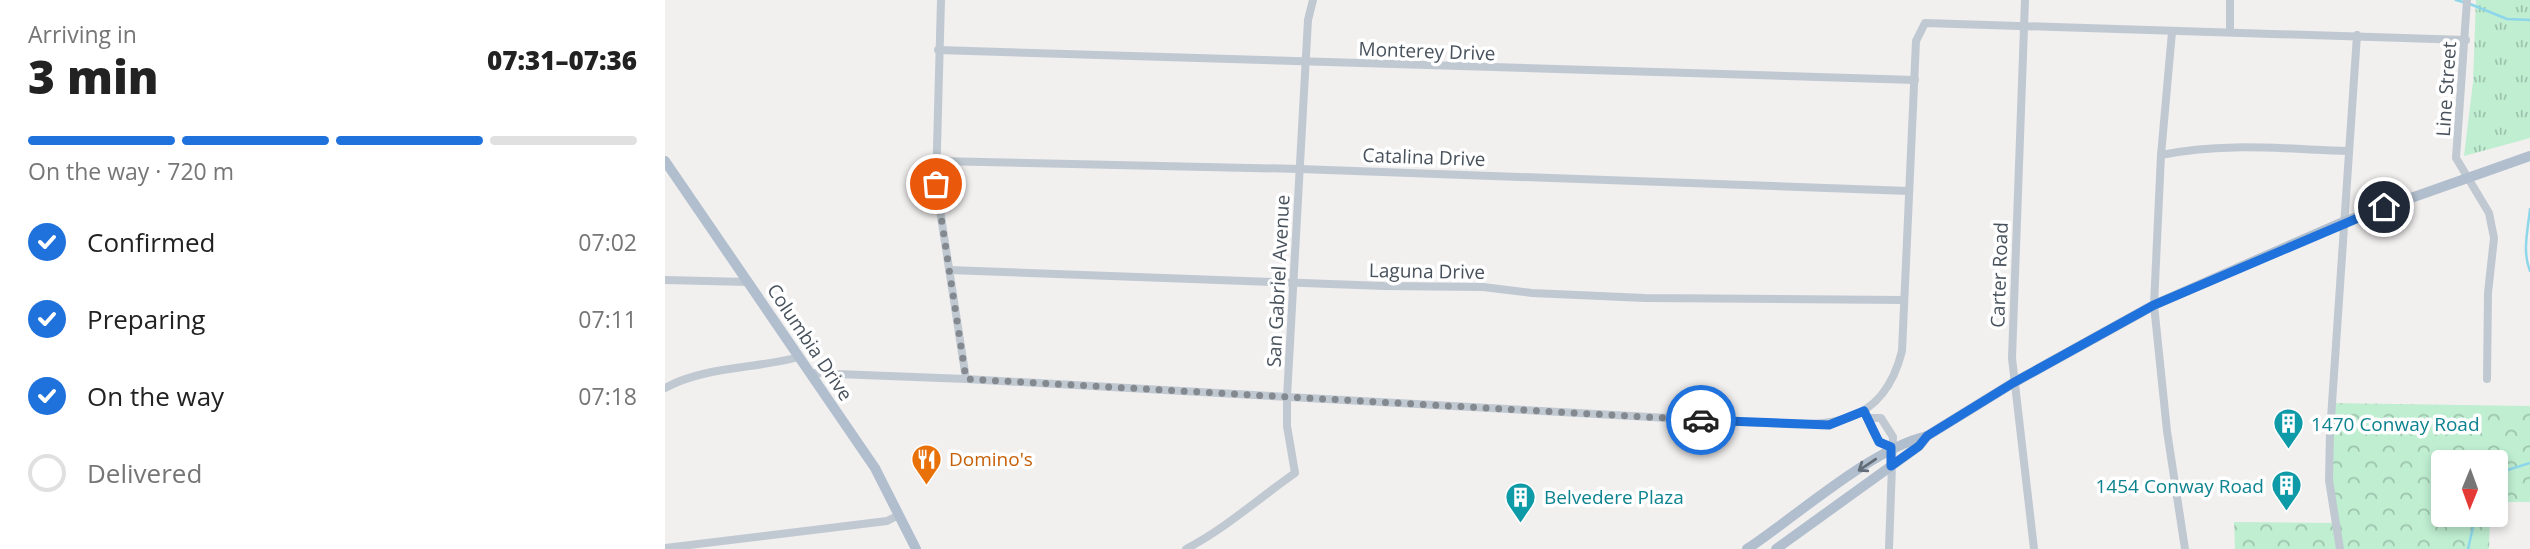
<!DOCTYPE html>
<meta charset="utf-8">
<style>
body{margin:0;font-family:"Open Sans",sans-serif;background:#f6f6f6;color:#222;height:100vh;display:flex;flex-direction:column;font-size:26px;white-space:nowrap}
*{box-sizing:border-box;margin:0}
p{font-size:23px;color:#767676}
.icon{flex:none;width:38px;height:38px;fill:none;stroke:currentColor;stroke-width:2;stroke-linecap:round;stroke-linejoin:round}
.map{position:relative;flex:1;overflow:hidden}
.side{display:flex;flex-direction:column;background:#fff;width:665px}
.side>*{flex:none}
.needle{width:46px;rotate:181deg}
.controls{position:absolute;left:1766px;top:450px;display:grid;gap:14px}
.controls a{display:grid;place-items:center;width:77px;height:77px;border-radius:7px;background:#fff;box-shadow:0 4px 10px #0003;font-size:35px}
.pin{position:absolute;display:grid;place-items:center;width:60px;height:60px;color:#fff;margin:-30px;border:4px solid #fff;border-radius:50%;box-shadow:0 2px 7px #0007}
.courier{position:absolute;display:grid;place-items:center;width:70px;height:70px;margin:-35px;border:5px solid #1f71db;border-radius:50%;background:#fff;color:#222;box-shadow:0 2px 9px #0007}
.overview em{font-style:normal;font-weight:800}
.overview div{display:flex;flex-direction:column-reverse}
.overview{display:flex;align-items:center;justify-content:space-between;height:119px;padding:0 28px}
h1{font-size:46px;font-weight:800;line-height:52px}
.bar{display:grid;grid-template-columns:repeat(4,1fr);gap:10px 7px;align-content:center;height:84px;padding:0 28px}
.bar i{height:9px;border-radius:5px;background:#e0e0e0}
.bar .selected{background:#1f71db}
.bar p{grid-column:span 4}
ol{padding:0 28px;list-style:none}
li{display:flex;align-items:center;gap:21px;height:77px}
li p{margin-inline-start:auto}
li .icon{padding:7px;border-radius:50%;background:#1f71db;color:#fff;stroke-width:4}
li:last-child{color:#767676}
li i{width:38px;height:38px;border:4px solid #e0e0e0;border-radius:50%}
main{display:flex;flex:1;min-height:0}
.map>svg:first-child{display:block}
.forest{fill:url(#forest-crowns)}
.park{fill:url(#park-tufts)}
.lines{fill:none;stroke-linecap:round;stroke-linejoin:round}
.stream{stroke:#8ed6e9;stroke-width:2.5}
.minor{stroke:#c0c9d1;stroke-width:8}
.major{stroke:#b0becd;stroke-width:10}
.oneway{stroke:#626d78}
.done{stroke:#84898f;stroke-width:7;stroke-dasharray:0 12.6}
.route{stroke:#1f71db;stroke-width:9}
.labels{text-anchor:middle;dominant-baseline:central;stroke-width:7;stroke-linejoin:round;paint-order:stroke}
.street-label{font-size:19px;fill:#48525c;stroke:#fff}
.culture-label{font-size:19px;fill:#0d838f;stroke:#fff;text-anchor:start}
.food-label{font-size:19px;fill:#c56008;stroke:#fff;text-anchor:start}
</style>
<main>
<section class="side">
<div class="overview"><div><h1>3 min</h1><p>Arriving in</p></div><em>07:31–07:36</em></div>
<div class="bar"><i class="selected"></i><i class="selected"></i><i class="selected"></i><i></i><p>On the way · 720 m</p></div>
<ol>
<li><svg class="icon" aria-label="check" viewBox="0 0 24 24"><path d="M5 12l5 5 9-10"/></svg>Confirmed<p>07:02</p></li>
<li><svg class="icon" aria-label="check" viewBox="0 0 24 24"><path d="M5 12l5 5 9-10"/></svg>Preparing<p>07:11</p></li>
<li><svg class="icon" aria-label="check" viewBox="0 0 24 24"><path d="M5 12l5 5 9-10"/></svg>On the way<p>07:18</p></li>
<li><i></i>Delivered</li>
</ol>
</section>
<div class="map">
<svg width="1865" height="549" viewBox="0 0 1865 549">
<defs>
<pattern id="forest-crowns" width="20" height="18" patternUnits="userSpaceOnUse" patternTransform="scale(1.75)"><rect width="20" height="18" fill="#bfeed1"/><path d="M2 6a3 3 0 1 1 6 0M12 15a3 3 0 1 1 6 0" fill="none" stroke="#9dc3ad"/></pattern>
<pattern id="park-tufts" width="24" height="20" patternUnits="userSpaceOnUse" patternTransform="scale(1.75)"><rect width="24" height="20" fill="#bfeed1"/><path d="M3 7l-1-3M5 7V3M7 7l1-3M15 17l-1-3M17 17v-4M19 17l1-3" fill="none" stroke="#9dc3ad"/></pattern>
</defs>
<rect width="100%" height="100%" fill="#f2efef"/>
<!-- forest -->
<path class="forest" d="M1663 403 1865 406V502H1831L1830 462H1778V514L1825 515 1824 549H1570L1569 522 1668 523Z"/>
<!-- park -->
<path class="park" d="M1811 0H1865V138L1799 156 1808 82Z"/>
<g class="lines">
<!-- stream -->
<g class="stream">
<path d="M1791 0 1798 2"/>
<path d="M1805 4 1842 19 1865 20"/>
<path d="M1865 209C1863 229 1857 252 1865 271"/>
<path d="M1830 474 1865 463"/>
<path d="M1803 549 1811 514"/>
</g>
<!-- minor -->
<g class="minor">
<path d="M276 0 271 184 301 379"/>
<path d="M1360 0 1347 358 1369 549"/>
<path d="M1802 0 1791 158 1824 213 1829 238 1823 293 1822 379"/>
<path d="M1507 32 1496 155 1489 305 1502 431 1520 549"/>
<path d="M1565 32V0"/>
<path d="M273 50 1250 80"/>
<path d="M1496 155C1558 142 1620 149 1683 151"/>
<path d="M272 161 635 169 1244 191"/>
<path d="M284 270 719 286 818 287 867 293 980 298 1239 300"/>
<path d="M0 280 83 282"/>
<path d="M146 373 301 379 1075 422C1146 424 1215 439 1237 351L1251 41 1260 23 1801 40"/>
<path d="M0 388C40 366 90 369 134 357"/>
<path d="M1200 414C1208 427 1207 442 1226 447"/>
<path d="M1203 418H1216L1228 437 1224 549"/>
<path d="M0 548 222 521 234 515"/>
<path d="M521 549C561 528 593 499 630 473L622 426V397L643 20 648 0"/>
<path d="M1675 549 1664 480 1665 433 1692 35"/>
</g>
<!-- major -->
<g class="major">
<path d="M0 161 210 468 251 549"/>
<path d="M1082 549C1132 516 1206 449 1262 436L1348 383 1489 305 1678 222 1865 156"/>
<path d="M1111 549 1254 446 1262 436"/>
</g>
</g>
<!-- one-way arrows -->
<defs><path id="oneway-shaft" d="M-6 0H5M1.5-3L5.5 0L1.5 3" fill="none" stroke-width="1.6" stroke-linecap="round" stroke-linejoin="round" transform="scale(1.75)"/></defs>
<use class="oneway" href="#oneway-shaft" transform="translate(1202 465) rotate(146)"/>
<g class="lines">
<!-- done -->
<path class="done" d="M271 184 301 379 1036 420"/>
<!-- route -->
<path class="route" d="M1036 420 1164 425 1199 411 1214 442 1226 447V466L1254 446 1262 436 1348 383 1489 305 1719 207"/>
</g>
<!-- icons -->
<defs>
<symbol id="building-pin" viewBox="-11 -11 22 30"><path d="M0 17L-7.5 6A9.5 9.5 0 1 1 7.5 6Z" fill="#0f9aa8" stroke="#fff"/><path d="M-4-6H4V6H1V3H-1V6H-4ZM-2.5-4.3h1.7v1.8h-1.7ZM.8-4.3h1.7v1.8H.8ZM-2.5-1h1.7V.8h-1.7ZM.8-1h1.7V.8H.8Z" fill="#fff"/></symbol>
<symbol id="restaurant-pin" viewBox="-11 -11 22 30"><path d="M0 17L-7.5 6A9.5 9.5 0 1 1 7.5 6Z" fill="#e8710a" stroke="#fff"/><path d="M-5-6h1v4h1v-4h1v4h1v-4h1v5L-1.5 .5V6h-2V.5L-5-1ZM5-6V6H3V1.5H1.5Q1.5-4 5-6Z" fill="#fff"/></symbol>
</defs>
<g fill-rule="evenodd">
<use href="#building-pin" x="1606" y="406" width="35" height="47"/>
<use href="#restaurant-pin" x="244" y="442" width="35" height="47"/>
<use href="#building-pin" x="1604" y="468" width="35" height="47"/>
<use href="#building-pin" x="838" y="480" width="35" height="47"/>
</g>
<g class="labels">
<!-- street labels -->
<g class="street-label">
<text transform="translate(762 51) rotate(2)">Monterey Drive</text>
<text transform="translate(1781 89) rotate(-86)">Line Street</text>
<text transform="translate(759 157) rotate(2)">Catalina Drive</text>
<text transform="translate(762 271) rotate(1)">Laguna Drive</text>
<text transform="translate(1334 275) rotate(-88)">Carter Road</text>
<text transform="translate(613 281) rotate(-87)">San Gabriel Avenue</text>
<text transform="translate(145 342) rotate(56)">Columbia Drive</text>
</g>
<!-- culture labels -->
<g class="culture-label">
<text x="1646" y="424">1470 Conway Road</text>
<text x="1599" y="486" text-anchor="end">1454 Conway Road</text>
<text x="879" y="497">Belvedere Plaza</text>
</g>
<!-- food labels -->
<g class="food-label">
<text x="284" y="459">Domino's</text>
</g>
</g>
</svg>
<div class="controls">
<a><svg class="needle" viewBox="-14 -14 28 28"><path d="M0-13l5 13h-10z" fill="#e53935"/><path d="M0 13l5-13h-10z" fill="#767676"/></svg></a>
</div>
<div class="pin" style="left:271px;top:184px;background:#ea580c"><svg class="icon" aria-label="bag" viewBox="0 0 24 24"><path d="M5 8h14l-1 12H6zM9 8a3 3 0 0 1 6 0"/></svg></div>
<div class="pin" style="left:1719px;top:207px;background:#1f2937"><svg class="icon" aria-label="home" viewBox="0 0 24 24"><path d="M3 11l9-7 9 7M6 9v11h12V9"/></svg></div>
<div class="courier" style="left:1036px;top:420px"><svg class="icon" aria-label="car" viewBox="0 0 24 24"><path d="M5 17H2v-5l4-1 3-4h7l3 4 3 1v5h-3M9 17h6M6 11h13"/><circle cx="7" cy="17" r="2"/><circle cx="17" cy="17" r="2"/></svg></div>
</div>
</main>
